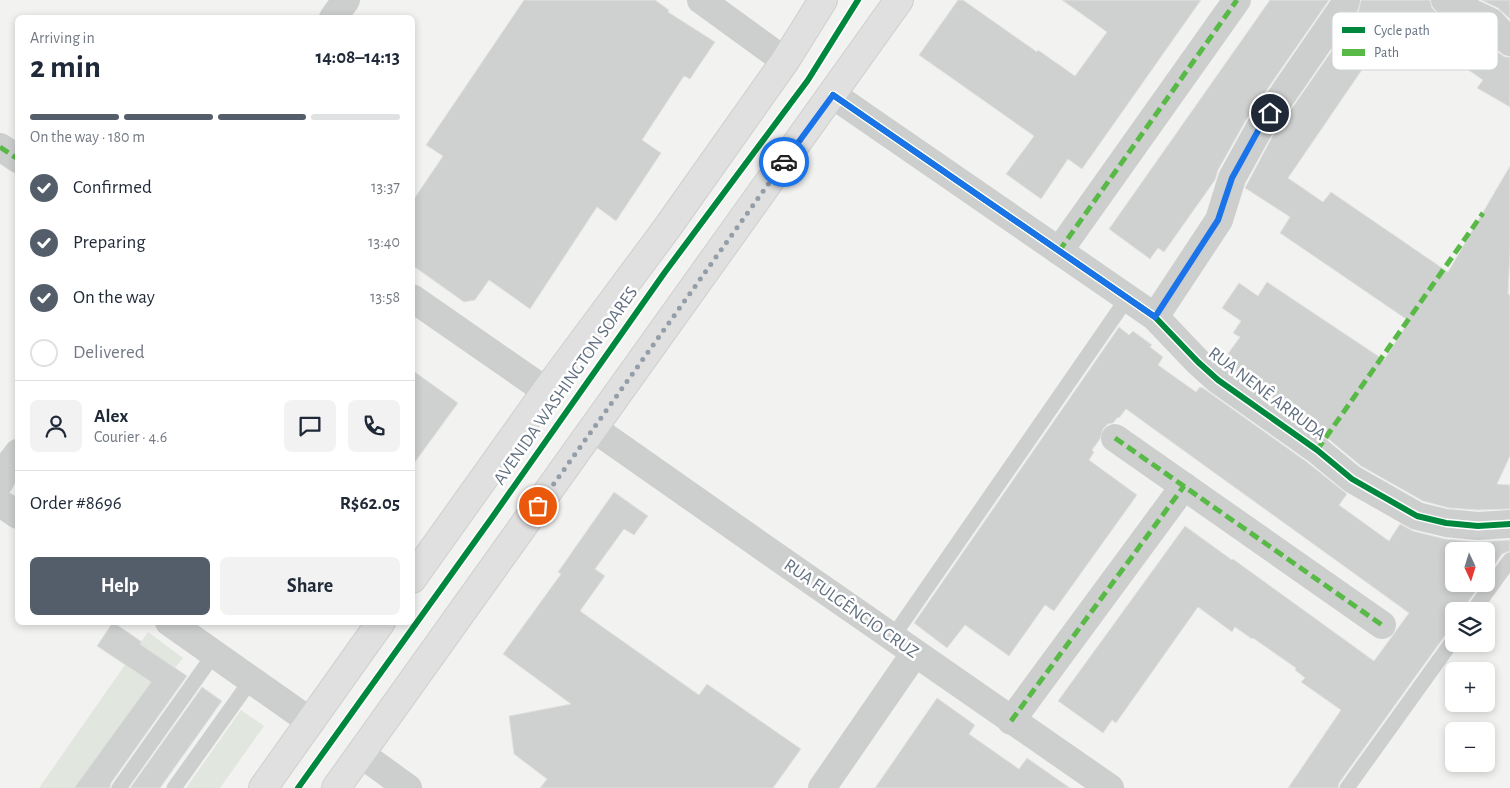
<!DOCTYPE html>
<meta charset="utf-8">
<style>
body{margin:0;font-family:"Alegreya Sans",sans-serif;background:#f2f2f3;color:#1f2937;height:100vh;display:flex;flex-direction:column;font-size:19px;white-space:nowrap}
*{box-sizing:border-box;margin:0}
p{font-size:16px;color:#747a83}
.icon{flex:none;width:28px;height:28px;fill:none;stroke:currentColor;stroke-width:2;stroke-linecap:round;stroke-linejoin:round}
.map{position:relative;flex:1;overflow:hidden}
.side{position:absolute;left:15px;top:15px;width:400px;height:610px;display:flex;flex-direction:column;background:#fff;border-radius:8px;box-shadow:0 2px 8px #0003}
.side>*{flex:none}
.needle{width:32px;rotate:176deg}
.fabs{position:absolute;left:1445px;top:542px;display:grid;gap:10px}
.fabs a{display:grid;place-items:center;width:50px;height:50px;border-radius:8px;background:#fff;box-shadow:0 2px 8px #0003;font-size:25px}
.pin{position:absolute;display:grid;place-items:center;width:42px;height:42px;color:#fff;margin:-21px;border:2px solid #fff;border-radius:50%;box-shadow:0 1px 5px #0007}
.courier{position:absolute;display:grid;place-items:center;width:50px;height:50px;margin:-25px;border:4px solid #1a73e8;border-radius:50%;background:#fff;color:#222;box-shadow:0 1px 6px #0007}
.summary em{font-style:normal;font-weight:700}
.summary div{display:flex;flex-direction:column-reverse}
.summary{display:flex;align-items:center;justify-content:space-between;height:85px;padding:0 15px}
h1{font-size:32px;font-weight:700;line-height:38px}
.bar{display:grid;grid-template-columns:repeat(4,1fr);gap:8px 5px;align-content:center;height:60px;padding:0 15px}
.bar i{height:6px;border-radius:4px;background:#e0e1e3}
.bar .selected{background:#545e6a}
.bar p{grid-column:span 4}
.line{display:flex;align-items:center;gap:12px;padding:0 15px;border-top:1px solid #e0e1e3}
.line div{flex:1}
.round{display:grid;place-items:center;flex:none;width:52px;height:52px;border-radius:8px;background:#f2f2f3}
ol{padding:0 15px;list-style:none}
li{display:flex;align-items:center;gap:15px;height:55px}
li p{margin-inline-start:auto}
li .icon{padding:5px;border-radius:50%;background:#545e6a;color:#fff;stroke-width:4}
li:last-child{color:#747a83}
li i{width:28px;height:28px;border:2px solid #e0e1e3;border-radius:50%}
.cta{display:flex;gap:10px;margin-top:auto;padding:10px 15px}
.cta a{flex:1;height:58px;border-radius:8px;background:#545e6a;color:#fff;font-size:20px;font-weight:700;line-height:58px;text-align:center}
.cta a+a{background:#f2f2f3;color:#1f2937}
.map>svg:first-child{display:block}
.green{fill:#e1e6de}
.building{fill:#cfd0d0;stroke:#e2e2e0}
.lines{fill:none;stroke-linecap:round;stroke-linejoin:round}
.highway-casing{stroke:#cecfcf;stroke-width:30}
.lane{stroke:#cdcece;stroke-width:15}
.street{stroke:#cdcece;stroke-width:28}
.highway{stroke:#e0e0e1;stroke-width:28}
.quiet{stroke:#58b947;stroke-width:5;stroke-dasharray:10 5;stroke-linecap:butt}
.cycleway-casing{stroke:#fff;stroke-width:9}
.cycleway{stroke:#00873e;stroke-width:6}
.done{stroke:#949ea8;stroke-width:5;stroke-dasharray:0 9}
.route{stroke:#1a73e8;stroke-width:6}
.labels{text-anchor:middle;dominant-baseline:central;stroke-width:5;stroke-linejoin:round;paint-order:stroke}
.street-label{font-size:18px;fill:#627081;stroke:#fff}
.key{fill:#fff;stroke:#d0d4d9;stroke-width:1}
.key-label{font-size:14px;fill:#627081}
</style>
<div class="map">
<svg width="1510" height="788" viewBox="0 0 1510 788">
<rect width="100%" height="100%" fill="#f2f3f0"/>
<!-- green -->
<g class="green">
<path d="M148 632 183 658 175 668 166 662 74 788H39Z"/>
<path d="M241 710 264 726 220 788H186Z"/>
</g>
<!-- building -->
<g class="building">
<path d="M524 0H655L669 10 668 12 715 42 690 79 684 76 642 140 661 153 616 221 597 207 530 309 489 280 475 300 464 302 412 265V202L443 156 426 145Z"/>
<path d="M958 0H963L1037 52 1038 50 1075 76 1107 32 1062 0H1201L1082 169 1068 159 1041 199 1006 174 1034 136 919 55Z"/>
<path d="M1270 0H1329L1246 120 1218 170 1215 180 1164 252 1158 248 1150 259 1109 229Z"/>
<path d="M1361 0H1430L1432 8 1438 14 1482 35 1499 53 1505 57H1510V107L1477 88 1483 80 1396 20 1288 178 1323 202 1331 192 1448 272 1510 166V251L1508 294 1510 295V456L1497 484 1510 485V509L1478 510 1449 508 1423 501 1361 466 1326 437 1222 362 1240 337 1233 333 1241 321 1222 308 1239 283 1258 296 1267 282 1384 360 1409 321 1280 233 1290 217 1245 188 1272 137 1358 13Z"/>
<path d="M1481 0H1510V19L1498 8Z"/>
<path d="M1119 327 1129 335 1133 331 1152 345 1150 347 1163 357 1158 365 1196 392 1200 387 1203 388 1307 462 1347 494 1339 505 1389 541 1400 524 1413 531 1445 539 1477 542 1510 540V551L1502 554 1486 577V551H1454V584H1481L1465 606 1464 611H1454V626L1446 634 1339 783 1338 788H1288L1341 710 1301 682 1305 678 1295 670 1296 668 1253 638 1252 639 1235 627 1232 632 1198 607 1116 723 1112 720 1103 733 1058 701 1185 526 1232 560 1233 559 1374 661 1409 613 1126 409 1119 418 1118 417 1113 423 1108 424 1103 429 1100 439 1092 450 1094 452 1089 460 1137 495 1054 611 1045 605 1009 656 965 625 947 648 914 623Z"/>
<path d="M412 370 458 403 412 466Z"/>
<path d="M614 492 648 516 634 535 624 529 595 569 605 576 580 611 699 695 707 684 801 749 773 788H540L547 779 514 754 509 716 571 704 503 654 561 574 558 572Z"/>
<path d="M113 622 142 642 140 644 187 676 111 783 110 788H74L151 682 97 646Z"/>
<path d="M202 687 222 701 160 788H130Z"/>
<path d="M937 698 975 725 969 734 1019 769 1027 758 1070 788H875Z"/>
</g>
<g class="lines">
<defs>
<g id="highway">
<path d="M412 579 546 391 667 228 785 61 823 0"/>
<path d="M263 788 381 622"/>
<path d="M336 788 899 0"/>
</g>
</defs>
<!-- highway casing -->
<use href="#highway" class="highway-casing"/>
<!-- lane -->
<g class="lane">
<path d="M1473 611 1510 560"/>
<path d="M892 638 1128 297"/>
<path d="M119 788 214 654"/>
<path d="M174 788 251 680"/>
<path d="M1347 788 1454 639"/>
</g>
<!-- street -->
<g class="street">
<path d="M701 0 785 61"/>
<path d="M1445 0 1491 22 1510 42"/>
<path d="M333 18 346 0"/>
<path d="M833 95 1155 317 1198 362 1218 380 1317 450 1352 479 1417 516 1446 523 1478 526 1510 524"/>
<path d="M0 147 18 159"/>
<path d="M1059 251 1237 0"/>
<path d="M412 298 546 391"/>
<path d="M1155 317 1219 220 1232 178 1259 129 1345 4 1346 0"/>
<path d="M593 428 777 557 1110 788"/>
<path d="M1115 438 1382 625"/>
<path d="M0 482 5 470 18 453"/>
<path d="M0 503 18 515"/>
<path d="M169 622 311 722"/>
<path d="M1011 721 1184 486"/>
<path d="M361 754 408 788"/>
<path d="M822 788 915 653"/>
</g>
<!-- highway -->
<use href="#highway" class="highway"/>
<!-- quiet -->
<g class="quiet">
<path d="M0 147 18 159"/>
<path d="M1059 251 1237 0"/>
<path d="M1115 438 1382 625"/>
<path d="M1317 450 1483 213"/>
<path d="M1011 721 1184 486"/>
</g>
<defs>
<g id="cycleway">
<path d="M833 95 1155 317 1198 362 1218 380 1317 450 1352 479 1417 516 1446 523 1478 526 1510 524"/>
<path d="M298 788 491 519 665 272 808 80 858 0"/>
</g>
</defs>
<!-- cycleway casing -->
<use href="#cycleway" class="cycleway-casing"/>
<!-- cycleway -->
<use href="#cycleway" class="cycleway"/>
</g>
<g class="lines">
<!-- done -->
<path class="done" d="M538 506 784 162"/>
<!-- route -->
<path class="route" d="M784 162 833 95 1155 317 1218 220 1232 178 1259 129 1270 113"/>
</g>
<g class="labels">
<!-- street labels -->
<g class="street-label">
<text transform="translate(566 386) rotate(-55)">AVENIDA WASHINGTON SOARES</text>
<text transform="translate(1267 394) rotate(37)">RUA NENÊ ARRUDA</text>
<text transform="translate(851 609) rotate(35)">RUA FULGÊNCIO CRUZ</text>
</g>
</g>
<!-- legend -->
<rect x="1332" y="12" width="166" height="58" rx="8" class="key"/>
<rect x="1342" y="27" width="23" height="6" fill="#00873e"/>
<rect x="1342" y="49" width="23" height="7" fill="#58b947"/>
<g class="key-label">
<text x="1374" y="35">Cycle path</text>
<text x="1374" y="57">Path</text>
</g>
</svg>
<div class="fabs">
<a><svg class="needle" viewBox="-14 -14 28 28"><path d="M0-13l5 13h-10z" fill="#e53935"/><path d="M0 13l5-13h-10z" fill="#747a83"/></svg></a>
<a><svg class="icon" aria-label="layers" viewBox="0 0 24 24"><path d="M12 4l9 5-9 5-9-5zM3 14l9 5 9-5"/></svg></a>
<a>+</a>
<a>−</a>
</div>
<div class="pin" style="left:538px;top:506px;background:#ea580c"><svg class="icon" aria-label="bag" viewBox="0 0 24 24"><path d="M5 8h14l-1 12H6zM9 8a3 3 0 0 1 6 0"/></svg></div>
<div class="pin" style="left:1270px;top:113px;background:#1f2937"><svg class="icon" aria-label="home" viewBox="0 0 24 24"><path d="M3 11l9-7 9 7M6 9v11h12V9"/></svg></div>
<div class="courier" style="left:784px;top:162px"><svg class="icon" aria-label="car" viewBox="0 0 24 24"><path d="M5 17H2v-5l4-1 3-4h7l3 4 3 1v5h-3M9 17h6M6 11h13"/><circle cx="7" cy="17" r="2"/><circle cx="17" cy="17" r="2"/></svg></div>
<section class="side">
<div class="summary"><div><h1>2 min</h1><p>Arriving in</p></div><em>14:08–14:13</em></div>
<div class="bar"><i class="selected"></i><i class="selected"></i><i class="selected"></i><i></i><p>On the way · 180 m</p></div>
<ol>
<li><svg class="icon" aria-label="check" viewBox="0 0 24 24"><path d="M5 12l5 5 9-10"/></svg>Confirmed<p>13:37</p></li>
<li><svg class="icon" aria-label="check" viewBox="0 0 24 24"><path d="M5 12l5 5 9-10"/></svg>Preparing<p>13:40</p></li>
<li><svg class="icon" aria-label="check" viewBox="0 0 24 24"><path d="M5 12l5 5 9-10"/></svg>On the way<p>13:58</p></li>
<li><i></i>Delivered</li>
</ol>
<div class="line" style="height:90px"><a class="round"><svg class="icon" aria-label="person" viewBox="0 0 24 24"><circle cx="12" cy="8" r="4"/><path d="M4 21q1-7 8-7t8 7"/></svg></a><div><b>Alex</b><p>Courier · 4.6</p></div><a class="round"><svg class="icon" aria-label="chat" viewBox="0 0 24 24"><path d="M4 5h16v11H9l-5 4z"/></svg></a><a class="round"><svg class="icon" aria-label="phone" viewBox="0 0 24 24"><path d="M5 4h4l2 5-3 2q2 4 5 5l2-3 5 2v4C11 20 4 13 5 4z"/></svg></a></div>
<div class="line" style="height:65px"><div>Order #8696</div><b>R$62.05</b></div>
<div class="cta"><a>Help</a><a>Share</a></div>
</section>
</div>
